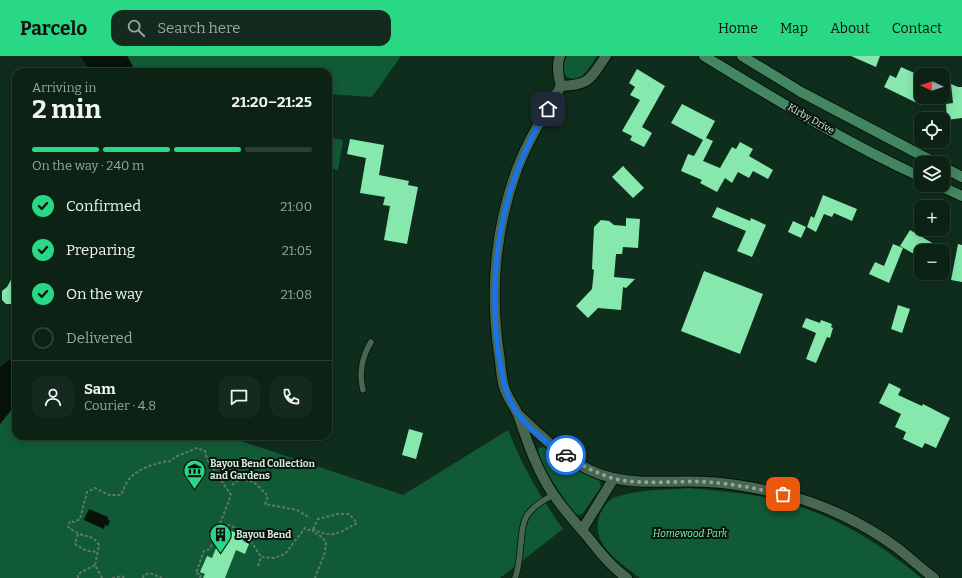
<!DOCTYPE html>
<meta charset="utf-8">
<style>
body{margin:0;font-family:Bitter,serif;background:#142a1e;color:#f1f3f6;height:100vh;display:flex;flex-direction:column;font-size:15px;white-space:nowrap}
*{box-sizing:border-box;margin:0}
p{font-size:13px;color:#9aa4a0}
.icon{flex:none;width:22px;height:22px;fill:none;stroke:currentColor;stroke-width:2;stroke-linecap:round;stroke-linejoin:round}
.map{position:relative;flex:1;overflow:hidden}
.panel{position:absolute;left:12px;top:12px;width:320px;height:372px;display:flex;flex-direction:column;background:#0b2215;border-radius:12px;box-shadow:0 2px 10px #0003,0 0 0 1px #2b3f34}
.panel>*{flex:none}
.needle{width:26px;rotate:274deg}
.tools{position:absolute;left:914px;top:12px;display:grid;gap:8px}
.tools a{display:grid;place-items:center;width:36px;height:36px;border-radius:8px;background:#0b2215;box-shadow:0 2px 10px #0003,0 0 0 1px #2b3f34;font-size:20px}
.pin{position:absolute;display:grid;place-items:center;width:34px;height:34px;color:#fff;margin:-17px;border-radius:8px;box-shadow:0 2px 6px #0006}
.courier{position:absolute;display:grid;place-items:center;width:40px;height:40px;margin:-20px;border:3px solid #1a73e8;border-radius:50%;background:#fff;color:#222;box-shadow:0 1px 5px #0007}
.head em{font-style:normal;font-weight:700}
.head div{display:flex;flex-direction:column-reverse}
.head{display:flex;align-items:center;justify-content:space-between;height:68px;padding:0 20px}
h1{font-size:26px;font-weight:700;line-height:30px}
.bar{display:grid;grid-template-columns:repeat(4,1fr);gap:6px 4px;align-content:center;height:48px;padding:0 20px}
.bar i{height:5px;border-radius:3px;background:#2b3f34}
.bar .on{background:#28d885}
.bar p{grid-column:span 4}
.line{display:flex;align-items:center;gap:10px;padding:0 20px;border-top:1px solid #2b3f34}
.line div{flex:1}
.round{display:grid;place-items:center;flex:none;width:42px;height:42px;border-radius:12px;background:#142a1e}
ol{padding:0 20px;list-style:none}
li{display:flex;align-items:center;gap:12px;height:44px}
li p{margin-inline-start:auto}
li .icon{padding:4px;border-radius:50%;background:#28d885;color:#111;stroke-width:4}
li:last-child{color:#9aa4a0}
li i{width:22px;height:22px;border:2px solid #2b3f34;border-radius:50%}
header{display:flex;align-items:center;gap:24px;box-sizing:border-box;height:56px;padding:0 20px;background:#28d885;color:#111}
header strong{font-size:19px}
nav{display:flex;gap:22px;margin-inline-start:auto;font-size:14px}
.search{width:280px;height:36px;background:#142a1e;display:flex;align-items:center;gap:10px;box-sizing:border-box;padding:0 14px;border-radius:12px;color:#9aa4a0;font-size:15px}
.map>svg:first-child{display:block}
.green{fill:#115a36}
.water{fill:#06120a}
.building{fill:#86e8ac}
.lines{fill:none;stroke-linecap:round;stroke-linejoin:round}
.service-casing{stroke:#001506;stroke-width:7}
.minor-casing{stroke:#001506;stroke-width:12}
.secondary-casing{stroke:#001506;stroke-width:12}
.path{stroke:#607869;stroke-width:2;stroke-dasharray:3 2;stroke-linecap:butt}
.service{stroke:#486753;stroke-width:5.5}
.minor{stroke:#486753;stroke-width:10}
.secondary{stroke:#438661;stroke-width:10}
.done{stroke:#92a799;stroke-width:4;stroke-dasharray:0 7.2}
.route{stroke:#1a73e8;stroke-width:5}
.labels{text-anchor:middle;dominant-baseline:central;stroke-width:4;stroke-linejoin:round;paint-order:stroke}
.street-label{font-size:10px;fill:#d8e9dd;stroke:#06120b}
.poi-label{font-size:10px;font-weight:bold;fill:#d8e9dd;stroke:#06120b;text-anchor:start}
.park-label{font-size:10px;font-style:italic;fill:#7cfdb3;stroke:#06120b}
</style>
<header>
<strong>Parcelo</strong>
<div class="search"><svg class="icon" aria-label="search" viewBox="0 0 24 24"><circle cx="10" cy="10" r="6"/><path d="M15 15l6 6"/></svg>Search here</div>
<nav><a>Home</a><a>Map</a><a>About</a><a>Contact</a></nav>
</header>
<div class="map">
<svg width="962" height="522" viewBox="0 0 962 522">
<rect width="100%" height="100%" fill="#0f2d1c"/>
<!-- green -->
<g class="green">
<path d="M127 0H401L372 41 328 38V16H136Z"/>
<path d="M567 0H597C590 11 580 31 564 19V5Z"/>
<path d="M328 81 343 84 338 114 328 112Z"/>
<path d="M16 348V380H226L403 439 508 374C522 410 541 442 563 473L500 522H0V368Z"/>
<path d="M544 391 575 413 599 423 601 431 583 457 580 459 575 458C567 446 535 404 539 392Z"/>
<path d="M689 432C719 435 750 437 780 445 833 458 880 487 921 522H640C619 506 589 488 600 458 604 450 608 444 616 441 639 433 665 434 689 432Z"/>
</g>
<!-- water -->
<g class="water">
<path d="M80 0H127L136 16H92Z"/>
<path d="M16 299V348L0 368V311Z"/>
<path d="M89 453 108 461V464L110 465 108 470 105 469 104 473 84 464Z"/>
</g>
<!-- building -->
<g class="building">
<path d="M851 0H880L876 11Z"/>
<path d="M901 11 921 20V49L884 31 890 19 896 22Z"/>
<path d="M637 13 665 30 642 71 652 77 644 91 630 84 632 80 622 75 640 44 630 39 635 31 629 27Z"/>
<path d="M951 28 958 31H962V62L947 64 946 48 953 47Z"/>
<path d="M682 48 715 65 706 82 713 85 703 105 720 112 732 91 736 93 740 86 753 93 749 100 773 114 768 123 753 115 749 122 738 116 732 127 725 122 717 136 700 127 702 124 681 115 688 98 694 100 703 84 671 67Z"/>
<path d="M350 83 384 89 379 119 409 125 408 129 418 131 407 188 384 184 390 150 383 149 385 141 360 137 366 102 347 98Z"/>
<path d="M623 110 644 132 633 142 612 121Z"/>
<path d="M823 139 857 153 852 165 834 157 832 161 824 158 816 176 807 171 811 160 814 162Z"/>
<path d="M717 151 750 165 751 162 766 169 752 201 737 195 746 175 712 161Z"/>
<path d="M626 162 640 163 638 192 623 191 622 198H616L614 221 635 223 626 232 623 231 621 254 598 252 588 262 576 250 592 233 594 214 592 213 594 171 601 164 609 165 614 169 626 170Z"/>
<path d="M793 165 806 171 801 182 788 176Z"/>
<path d="M910 174 946 195H921V198L916 195 914 198 900 190Z"/>
<path d="M893 188 903 192 889 227 869 218 875 206 884 210Z"/>
<path d="M958 188 962 189V226L951 224Z"/>
<path d="M16 215V248H6L2 244V235L7 231Z"/>
<path d="M704 215 763 238 740 298 681 275Z"/>
<path d="M898 249 910 253 902 277 891 273Z"/>
<path d="M806 262 820 267 821 264 832 268 831 271 833 272 830 282 827 281 816 307 806 303 816 277 802 271Z"/>
<path d="M889 327 901 333 898 339 922 350 923 348 950 362 936 392 925 387 922 392 903 383 906 376 895 371 901 358 879 347Z"/>
<path d="M409 373 423 377 416 403 402 399Z"/>
<path d="M229 474 245 480 243 485 249 488 245 498 236 494 225 522H203L205 518 200 516 207 500 212 502 222 477 227 480Z"/>
</g>
<g class="lines">
<defs>
<g id="service">
<path d="M363 334C359 318 362 301 371 286"/>
<path d="M515 522C523 503 518 472 528 458 535 449 544 444 553 439"/>
</g>
<g id="minor">
<path d="M560 0C556 10 558 20 561 30 545 57 528 84 517 113 495 173 490 236 499 298 501 309 501 321 504 331 507 342 515 350 519 361 528 388 537 414 553 438 563 453 575 466 587 480 599 495 611 511 627 522"/>
<path d="M561 30C590 29 590 23 606 0"/>
<path d="M519 359C546 385 576 414 613 422 643 429 677 424 707 426 732 427 757 432 782 438 822 447 863 467 896 491 909 501 921 512 934 522"/>
<path d="M582 474 614 422"/>
</g>
<g id="secondary">
<path d="M704 0C775 43 846 87 921 121"/>
<path d="M742 0 801 36 936 107"/>
<path d="M943 111 962 121"/>
<path d="M938 129 962 140"/>
</g>
</defs>
<!-- service casing -->
<use href="#service" class="service-casing"/>
<!-- minor casing -->
<use href="#minor" class="minor-casing"/>
<!-- secondary casing -->
<use href="#secondary" class="secondary-casing"/>
<!-- path -->
<g class="path">
<path d="M232 429 240 423 254 426 268 440 265 448 297 454 310 462"/>
<path d="M313 473V476L322 481 326 486 325 496 315 522"/>
<path d="M78 478 75 488 87 495 98 496"/>
<path d="M258 510 261 501 274 502 285 498 305 472 309 474 313 473C332 483 339 477 357 467L349 458H338L318 463 313 473"/>
<path d="M78 522V518L95 509"/>
<path d="M102 522 95 509 99 489C94 480 88 481 79 478 75 476 71 473 68 471L70 465 74 466 80 463 87 436 95 432 109 439H121C124 433 126 426 130 422 139 412 158 406 171 405L175 401 197 392 205 395 207 403 231 439 218 473H226L229 469 245 476 261 501"/>
<path d="M112 522 122 520 124 522"/>
<path d="M143 522 144 519 150 517 162 522"/>
<path d="M200 522 201 519 196 517 204 495 210 493 218 473"/>
</g>
<!-- service -->
<use href="#service" class="service"/>
<!-- minor -->
<use href="#minor" class="minor"/>
<!-- secondary -->
<use href="#secondary" class="secondary"/>
</g>
<g class="lines">
<!-- done -->
<path class="done" d="M566 399C580 409 596 417 612 422 640 430 679 424 708 426 733 428 758 433 783 438"/>
<!-- route -->
<path class="route" d="M548 53C542 64 535 74 530 85 498 150 489 223 498 295 502 317 504 339 518 358 529 374 549 388 566 399"/>
</g>
<!-- icons -->
<defs>
<symbol id="museum-pin" viewBox="-11 -11 22 30"><path d="M0 17L-7.5 6A9.5 9.5 0 1 1 7.5 6Z" fill="#28d885" stroke="#06120b"/><path d="M0-6L6-3V-2H-6V-3ZM-5-1h2V3h-2ZM-1-1h2V3h-2ZM3-1h2V3H3ZM-6 4H6V6H-6Z" fill="#111"/></symbol>
<symbol id="building-pin" viewBox="-11 -11 22 30"><path d="M0 17L-7.5 6A9.5 9.5 0 1 1 7.5 6Z" fill="#28d885" stroke="#06120b"/><path d="M-4-6H4V6H1V3H-1V6H-4ZM-2.5-4.3h1.7v1.8h-1.7ZM.8-4.3h1.7v1.8H.8ZM-2.5-1h1.7V.8h-1.7ZM.8-1h1.7V.8H.8Z" fill="#111"/></symbol>
</defs>
<g fill-rule="evenodd">
<use href="#museum-pin" x="182" y="402" width="25" height="34"/>
<use href="#building-pin" x="208" y="466" width="25" height="34"/>
</g>
<g class="labels">
<!-- street labels -->
<g class="street-label">
<text transform="translate(811 63) rotate(29)">Kirby Drive</text>
</g>
<!-- poi labels -->
<g class="poi-label">
<text x="210" y="408">Bayou Bend Collection<tspan x="210" dy="12">and Gardens</tspan></text>
<text x="236" y="479">Bayou Bend</text>
</g>
<!-- park labels -->
<g class="park-label">
<text x="690" y="478">Homewood Park</text>
</g>
</g>
</svg>
<div class="tools">
<a><svg class="needle" viewBox="-14 -14 28 28"><path d="M0-13l5 13h-10z" fill="#e53935"/><path d="M0 13l5-13h-10z" fill="#9aa4a0"/></svg></a>
<a><svg class="icon" aria-label="locate" viewBox="0 0 24 24"><circle cx="12" cy="12" r="6"/><path d="M12 2v4M12 18v4M2 12h4M18 12h4"/></svg></a>
<a><svg class="icon" aria-label="layers" viewBox="0 0 24 24"><path d="M12 4l9 5-9 5-9-5zM3 14l9 5 9-5"/></svg></a>
<a>+</a>
<a>−</a>
</div>
<div class="pin" style="left:783px;top:438px;background:#ea580c"><svg class="icon" aria-label="bag" viewBox="0 0 24 24"><path d="M5 8h14l-1 12H6zM9 8a3 3 0 0 1 6 0"/></svg></div>
<div class="pin" style="left:548px;top:53px;background:#1f2937"><svg class="icon" aria-label="home" viewBox="0 0 24 24"><path d="M3 11l9-7 9 7M6 9v11h12V9"/></svg></div>
<div class="courier" style="left:566px;top:399px"><svg class="icon" aria-label="car" viewBox="0 0 24 24"><path d="M5 17H2v-5l4-1 3-4h7l3 4 3 1v5h-3M9 17h6M6 11h13"/><circle cx="7" cy="17" r="2"/><circle cx="17" cy="17" r="2"/></svg></div>
<section class="panel">
<div class="head"><div><h1>2 min</h1><p>Arriving in</p></div><em>21:20–21:25</em></div>
<div class="bar"><i class="on"></i><i class="on"></i><i class="on"></i><i></i><p>On the way · 240 m</p></div>
<ol>
<li><svg class="icon" aria-label="check" viewBox="0 0 24 24"><path d="M5 12l5 5 9-10"/></svg>Confirmed<p>21:00</p></li>
<li><svg class="icon" aria-label="check" viewBox="0 0 24 24"><path d="M5 12l5 5 9-10"/></svg>Preparing<p>21:05</p></li>
<li><svg class="icon" aria-label="check" viewBox="0 0 24 24"><path d="M5 12l5 5 9-10"/></svg>On the way<p>21:08</p></li>
<li><i></i>Delivered</li>
</ol>
<div class="line" style="height:72px"><a class="round"><svg class="icon" aria-label="person" viewBox="0 0 24 24"><circle cx="12" cy="8" r="4"/><path d="M4 21q1-7 8-7t8 7"/></svg></a><div><b>Sam</b><p>Courier · 4.8</p></div><a class="round"><svg class="icon" aria-label="chat" viewBox="0 0 24 24"><path d="M4 5h16v11H9l-5 4z"/></svg></a><a class="round"><svg class="icon" aria-label="phone" viewBox="0 0 24 24"><path d="M5 4h4l2 5-3 2q2 4 5 5l2-3 5 2v4C11 20 4 13 5 4z"/></svg></a></div>
</section>
</div>
